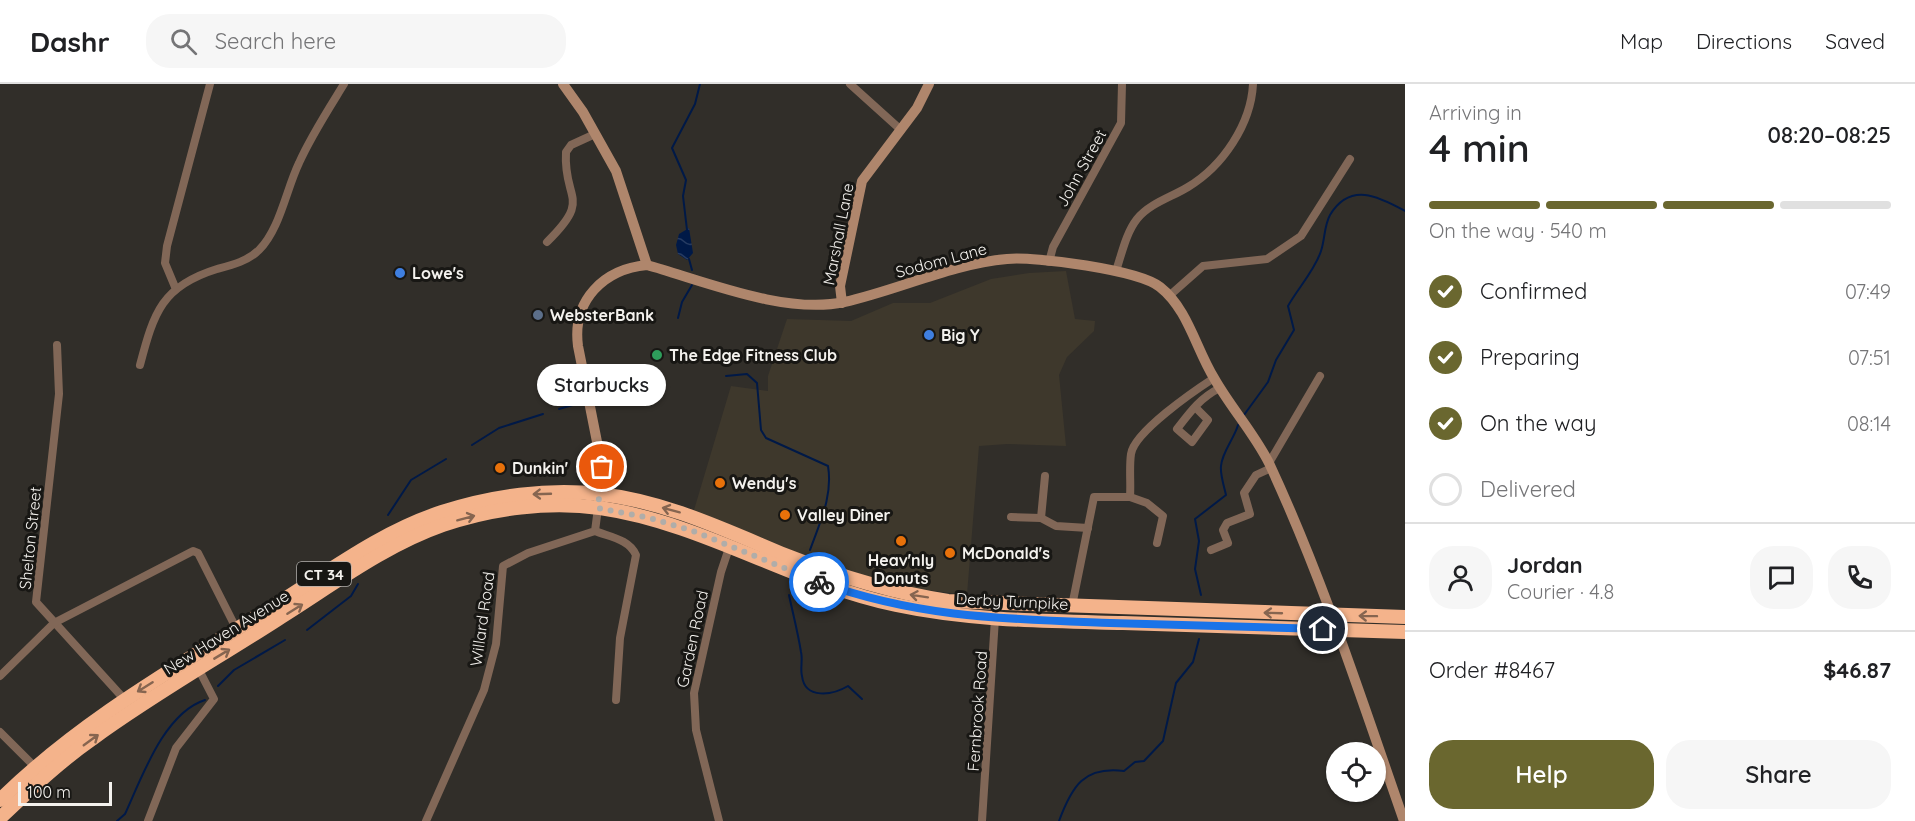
<!DOCTYPE html>
<meta charset="utf-8">
<style>
body{margin:0;font-family:Quicksand,sans-serif;background:#f6f6f6;color:#202124;height:100vh;display:flex;flex-direction:column;font-size:22px;white-space:nowrap}
*{box-sizing:border-box;margin:0}
p{font-size:20px;color:#757577}
.icon{flex:none;width:33px;height:33px;fill:none;stroke:currentColor;stroke-width:2;stroke-linecap:round;stroke-linejoin:round}
.map{position:relative;flex:1;overflow:hidden}
.side{display:flex;flex-direction:column;background:#fff;width:510px}
.side>*{flex:none}
.controls{position:absolute;left:1326px;top:658px;display:grid;gap:12px}
.controls a{display:grid;place-items:center;width:60px;height:60px;border-radius:50%;background:#fff;box-shadow:0 2px 4px #0004;font-size:30px}
.scale{position:absolute;left:18px;bottom:15px;width:94px;box-sizing:border-box;padding-left:6px;border:3px solid #f4f2ee;border-top:0;font-size:16px;line-height:21px;white-space:nowrap;color:#f4f2ee;-webkit-text-stroke:4px #181714;paint-order:stroke}
.pin{position:absolute;display:grid;place-items:center;width:51px;height:51px;color:#fff;margin:-26px;border:3px solid #fff;border-radius:50%;box-shadow:0 2px 6px #0007}
.courier{position:absolute;display:grid;place-items:center;width:60px;height:60px;margin:-30px;border:4px solid #1a73e8;border-radius:50%;background:#fff;color:#222;box-shadow:0 2px 8px #0007}
.bubble{position:absolute;height:42px;border-radius:21px;background:#fff;box-shadow:0 2px 4px #0004;font-size:20px;font-weight:600;line-height:42px;text-align:center}
.summary em{font-style:normal;font-weight:600}
.summary div{display:flex;flex-direction:column-reverse}
.summary{display:flex;align-items:center;justify-content:space-between;height:102px;padding:0 24px}
h1{font-size:39px;font-weight:600;line-height:45px}
.bar{display:grid;grid-template-columns:repeat(4,1fr);gap:9px 6px;align-content:center;height:72px;padding:0 24px}
.bar i{height:8px;border-radius:4px;background:#e0e0e0}
.bar .current{background:#6a672f}
.bar p{grid-column:span 4}
.line{display:flex;align-items:center;gap:15px;padding:0 24px;border-top:2px solid #e0e0e0}
.line div{flex:1}
.round{display:grid;place-items:center;flex:none;width:63px;height:63px;border-radius:24px;background:#f6f6f6}
ol{padding:0 24px;list-style:none}
li{display:flex;align-items:center;gap:18px;height:66px}
li p{margin-inline-start:auto}
li .icon{padding:6px;border-radius:50%;background:#6a672f;color:#fff;stroke-width:4}
li:last-child{color:#757577}
li i{width:33px;height:33px;border:3px solid #e0e0e0;border-radius:50%}
.button{display:flex;gap:12px;margin-top:auto;padding:12px 24px}
.button a{flex:1;height:69px;border-radius:24px;background:#6a672f;color:#fff;font-size:24px;font-weight:600;line-height:69px;text-align:center}
.button a+a{background:#f6f6f6;color:#202124}
header{display:flex;align-items:center;gap:36px;box-sizing:border-box;height:84px;padding:0 30px;background:#fff;border-bottom:2px solid #e0e0e0}
header strong{font-size:28px}
nav{display:flex;gap:33px;margin-inline-start:auto;font-size:21px}
.search{width:420px;height:54px;background:#f6f6f6;display:flex;align-items:center;gap:15px;box-sizing:border-box;padding:0 21px;border-radius:24px;color:#757577;font-size:22px}
main{display:flex;flex:1;min-height:0}
.map>svg:first-child{display:block}
.built{fill:#3e382c}
.water{fill:url(#water-waves)}
.lines{fill:none;stroke-linecap:round;stroke-linejoin:round}
.stream{stroke:#001947;stroke-width:2}
.street{stroke:#816757;stroke-width:8}
.secondary{stroke:#af866c;stroke-width:10}
.highway{stroke:#f4b38b;stroke-width:14}
.oneway{stroke:#866550}
.done{stroke:#b0ada9;stroke-width:6;stroke-dasharray:0 10.8}
.route{stroke:#1a73e8;stroke-width:8}
.shop-dot{fill:#3f7fe0;stroke:#181714;stroke-width:2}
.service-dot{fill:#5c6f8a;stroke:#181714;stroke-width:2}
.leisure-dot{fill:#2e9e5b;stroke:#181714;stroke-width:2}
.food-dot{fill:#e8710a;stroke:#181714;stroke-width:2}
.labels{text-anchor:middle;dominant-baseline:central;stroke-width:6;stroke-linejoin:round;paint-order:stroke}
.shield{fill:#181714;stroke:#b2b0ad;stroke-width:1.5}
.shield-label{font-size:15px;font-weight:bold;fill:#f4f2ee}
.street-label{font-size:16px;fill:#f4f2ee;stroke:#181714}
.poi-label{font-size:16px;font-weight:bold;fill:#f4f2ee;stroke:#181714;text-anchor:start}
</style>
<header>
<strong>Dashr</strong>
<div class="search"><svg class="icon" aria-label="search" viewBox="0 0 24 24"><circle cx="10" cy="10" r="6"/><path d="M15 15l6 6"/></svg>Search here</div>
<nav><a>Map</a><a>Directions</a><a>Saved</a></nav>
</header>
<main>
<div class="map">
<svg width="1405" height="737" viewBox="0 0 1405 737">
<defs>
<pattern id="water-waves" width="16" height="10" patternUnits="userSpaceOnUse" patternTransform="scale(1.5)"><rect width="16" height="10" fill="#001947"/><path d="M0 5q4-4 8 0t8 0" fill="none" stroke="#263b62"/></pattern>
</defs>
<rect width="100%" height="100%" fill="#312e29"/>
<!-- built -->
<path class="built" d="M1066 187 1075 235 1095 237 1094 247 1067 273 1059 291 1066 362 1007 360 979 362 967 511 903 503 831 483 694 426 731 302 768 307V292L787 235 851 237 893 219H930L991 195 1029 189Z"/>
<!-- water -->
<path class="water" d="M689 144 693 169 687 176 678 170 676 161 679 150Z"/>
<g class="lines">
<!-- stream -->
<g class="stream">
<path d="M687 146 683 112 686 96 672 64 695 20 700 0"/>
<path d="M689 175 692 186"/>
<path d="M678 234 682 218 692 201"/>
<path d="M726 292 747 290 757 299 761 346 766 354 828 382C833 412 820 438 810 466"/>
<path d="M559 325 583 318"/>
<path d="M1244 331 1268 298 1276 276 1294 246 1288 222C1298 204 1315 186 1321 167 1325 155 1324 142 1330 131 1350 98 1378 112 1405 127"/>
<path d="M472 361 499 344 543 330"/>
<path d="M388 431 411 396 446 375"/>
<path d="M789 511C793 530 798 549 801 568 803 576 800 584 802 592 805 616 833 611 848 602L862 615"/>
<path d="M1201 511 1195 485 1199 457 1195 435 1226 411C1224 402 1220 390 1221 382 1222 368 1234 355 1238 341"/>
<path d="M307 546 351 512 358 500"/>
<path d="M218 602 234 586 285 556"/>
<path d="M117 737 125 730C142 693 164 629 205 616"/>
<path d="M1059 737C1072 702 1084 682 1124 687L1135 678 1144 677 1163 657 1176 599 1193 578 1199 555"/>
</g>
<!-- street -->
<g class="street">
<path d="M850 0 901 46"/>
<path d="M547 158C593 113 563 117 566 68L571 61 595 50"/>
<path d="M1049 178 1053 163 1121 39 1122 0"/>
<path d="M1116 187C1122 169 1126 149 1137 135 1150 119 1172 113 1188 103 1223 82 1251 40 1253 0"/>
<path d="M175 203 165 179 167 162 210 0"/>
<path d="M1169 212 1203 182 1267 175 1301 152 1350 75"/>
<path d="M57 261 59 310 36 518 125 616"/>
<path d="M140 281C154 228 162 202 217 185 232 181 248 177 259 166 280 145 286 106 299 79 311 52 328 26 344 0"/>
<path d="M1195 323 1208 336 1192 358 1177 345C1190 328 1201 313 1220 304"/>
<path d="M1269 379 1320 292"/>
<path d="M1130 413 1147 419 1163 432 1157 459"/>
<path d="M1011 433 1041 434 1056 442 1088 444"/>
<path d="M1041 434 1045 392"/>
<path d="M595 447C610 453 629 455 636 471L620 554 616 616"/>
<path d="M1211 466 1228 459 1223 446 1227 439 1250 430 1244 409 1256 391 1271 384"/>
<path d="M1072 522 1094 413H1130C1131 399 1129 384 1131 370 1134 348 1194 307 1214 294"/>
<path d="M0 592 54 539 193 467 198 469 237 546"/>
<path d="M0 648 37 685"/>
<path d="M148 737 176 664 214 615 198 584"/>
<path d="M426 737 484 606 496 560 503 482 528 469 595 447 598 424"/>
<path d="M719 737 696 646 694 609 721 488 730 461"/>
<path d="M982 737 996 519"/>
</g>
<!-- secondary -->
<g class="secondary">
<path d="M563 0 583 28 616 87 647 181"/>
<path d="M842 219 840 202 862 97 917 24 929 0"/>
<path d="M599 416 602 383 578 262C572 216 604 185 647 181 704 197 786 231 844 218 898 206 951 180 1007 175 1035 172 1139 186 1160 203 1188 225 1196 265 1214 294 1231 324 1254 349 1269 379 1323 495 1362 617 1404 737"/>
</g>
<!-- highway -->
<g class="highway">
<path d="M0 716C79 638 178 582 272 523 327 489 380 448 442 428 492 412 548 404 599 410 665 417 725 446 785 471 838 492 891 508 948 517L1405 533"/>
<path d="M0 734C30 706 59 678 92 655 152 611 216 575 278 535 331 502 383 462 443 441 492 424 549 417 600 424 704 439 794 500 896 521 971 537 1047 537 1123 539 1217 542 1311 545 1405 548"/>
</g>
</g>
<!-- one-way arrows -->
<defs><path id="oneway-shaft" d="M-6 0H5M1.5-3L5.5 0L1.5 3" fill="none" stroke-width="1.6" stroke-linecap="round" stroke-linejoin="round" transform="scale(1.5)"/></defs>
<g class="oneway">
<use href="#oneway-shaft" transform="translate(542 410) rotate(178)"/>
<use href="#oneway-shaft" transform="translate(671 426) rotate(-165)"/>
<use href="#oneway-shaft" transform="translate(466 434) rotate(-15)"/>
<use href="#oneway-shaft" transform="translate(919 512) rotate(-171)"/>
<use href="#oneway-shaft" transform="translate(295 525) rotate(-32)"/>
<use href="#oneway-shaft" transform="translate(1273 529) rotate(-178)"/>
<use href="#oneway-shaft" transform="translate(1368 532) rotate(-179)"/>
<use href="#oneway-shaft" transform="translate(222 570) rotate(-31)"/>
<use href="#oneway-shaft" transform="translate(145 603) rotate(148)"/>
<use href="#oneway-shaft" transform="translate(91 656) rotate(-36)"/>
</g>
<g class="lines">
<!-- done -->
<path class="done" d="M602 383 598 424 650 434 693 447 819 498"/>
<!-- route -->
<path class="route" d="M819 498C919 534 1005 535 1110 539 1181 541 1252 543 1323 545"/>
</g>
<!-- markers -->
<g class="shop-dot">
<circle cx="400" cy="189" r="6"/>
<circle cx="929" cy="251" r="6"/>
</g>
<circle class="service-dot" cx="538" cy="231" r="6"/>
<circle class="leisure-dot" cx="657" cy="271" r="6"/>
<g class="food-dot">
<circle cx="500" cy="384" r="6"/>
<circle cx="720" cy="399" r="6"/>
<circle cx="785" cy="431" r="6"/>
<circle cx="901" cy="457" r="6"/>
<circle cx="950" cy="469" r="6"/>
</g>
<g class="labels">
<!-- shield labels -->
<rect class="shield" x="297" y="478" width="54" height="24" rx="4.5"/>
<g class="shield-label">
<text x="324" y="490">CT 34</text>
</g>
<!-- street labels -->
<g class="street-label">
<text transform="translate(1081 84) rotate(-61)">John Street</text>
<text transform="translate(838 150) rotate(-79)">Marshall Lane</text>
<text transform="translate(941 176) rotate(-15)">Sodom Lane</text>
<text transform="translate(30 454) rotate(-84)">Shelton Street</text>
<text transform="translate(1012 517) rotate(3)">Derby Turnpike</text>
<text transform="translate(482 535) rotate(-82)">Willard Road</text>
<text transform="translate(226 548) rotate(-32)">New Haven Avenue</text>
<text transform="translate(692 555) rotate(-78)">Garden Road</text>
<text transform="translate(977 627) rotate(-86)">Fernbrook Road</text>
</g>
<!-- poi labels -->
<g class="poi-label">
<text x="412" y="189">Lowe's</text>
<text x="550" y="231">WebsterBank</text>
<text x="941" y="251">Big Y</text>
<text x="669" y="271">The Edge Fitness Club</text>
<text x="512" y="384">Dunkin'</text>
<text x="732" y="399">Wendy's</text>
<text x="797" y="431">Valley Diner</text>
<text x="962" y="469">McDonald's</text>
<text x="901" y="476" text-anchor="middle">Heav'nly<tspan x="901" dy="18">Donuts</tspan></text>
</g>
</g>
</svg>
<div class="controls">
<a><svg class="icon" aria-label="locate" viewBox="0 0 24 24"><circle cx="12" cy="12" r="6"/><path d="M12 2v4M12 18v4M2 12h4M18 12h4"/></svg></a>
</div>
<div class="scale">100 m</div>
<div class="pin" style="left:602px;top:383px;background:#ea580c"><svg class="icon" aria-label="bag" viewBox="0 0 24 24"><path d="M5 8h14l-1 12H6zM9 8a3 3 0 0 1 6 0"/></svg></div>
<div class="pin" style="left:1323px;top:545px;background:#1f2937"><svg class="icon" aria-label="home" viewBox="0 0 24 24"><path d="M3 11l9-7 9 7M6 9v11h12V9"/></svg></div>
<div class="courier" style="left:819px;top:498px"><svg class="icon" aria-label="bike" viewBox="0 0 24 24"><circle cx="6" cy="16" r="4"/><circle cx="18" cy="16" r="4"/><path d="M6 16l4-8h5l3 8M10 8l3 8H6M13 5h3"/></svg></div>
<div class="bubble" style="left:537px;top:280px;width:129px">Starbucks</div>
</div>
<section class="side">
<div class="summary"><div><h1>4 min</h1><p>Arriving in</p></div><em>08:20–08:25</em></div>
<div class="bar"><i class="current"></i><i class="current"></i><i class="current"></i><i></i><p>On the way · 540 m</p></div>
<ol>
<li><svg class="icon" aria-label="check" viewBox="0 0 24 24"><path d="M5 12l5 5 9-10"/></svg>Confirmed<p>07:49</p></li>
<li><svg class="icon" aria-label="check" viewBox="0 0 24 24"><path d="M5 12l5 5 9-10"/></svg>Preparing<p>07:51</p></li>
<li><svg class="icon" aria-label="check" viewBox="0 0 24 24"><path d="M5 12l5 5 9-10"/></svg>On the way<p>08:14</p></li>
<li><i></i>Delivered</li>
</ol>
<div class="line" style="height:108px"><a class="round"><svg class="icon" aria-label="person" viewBox="0 0 24 24"><circle cx="12" cy="8" r="4"/><path d="M4 21q1-7 8-7t8 7"/></svg></a><div><b>Jordan</b><p>Courier · 4.8</p></div><a class="round"><svg class="icon" aria-label="chat" viewBox="0 0 24 24"><path d="M4 5h16v11H9l-5 4z"/></svg></a><a class="round"><svg class="icon" aria-label="phone" viewBox="0 0 24 24"><path d="M5 4h4l2 5-3 2q2 4 5 5l2-3 5 2v4C11 20 4 13 5 4z"/></svg></a></div>
<div class="line" style="height:78px"><div>Order #8467</div><b>$46.87</b></div>
<div class="button"><a>Help</a><a>Share</a></div>
</section>
</main>
